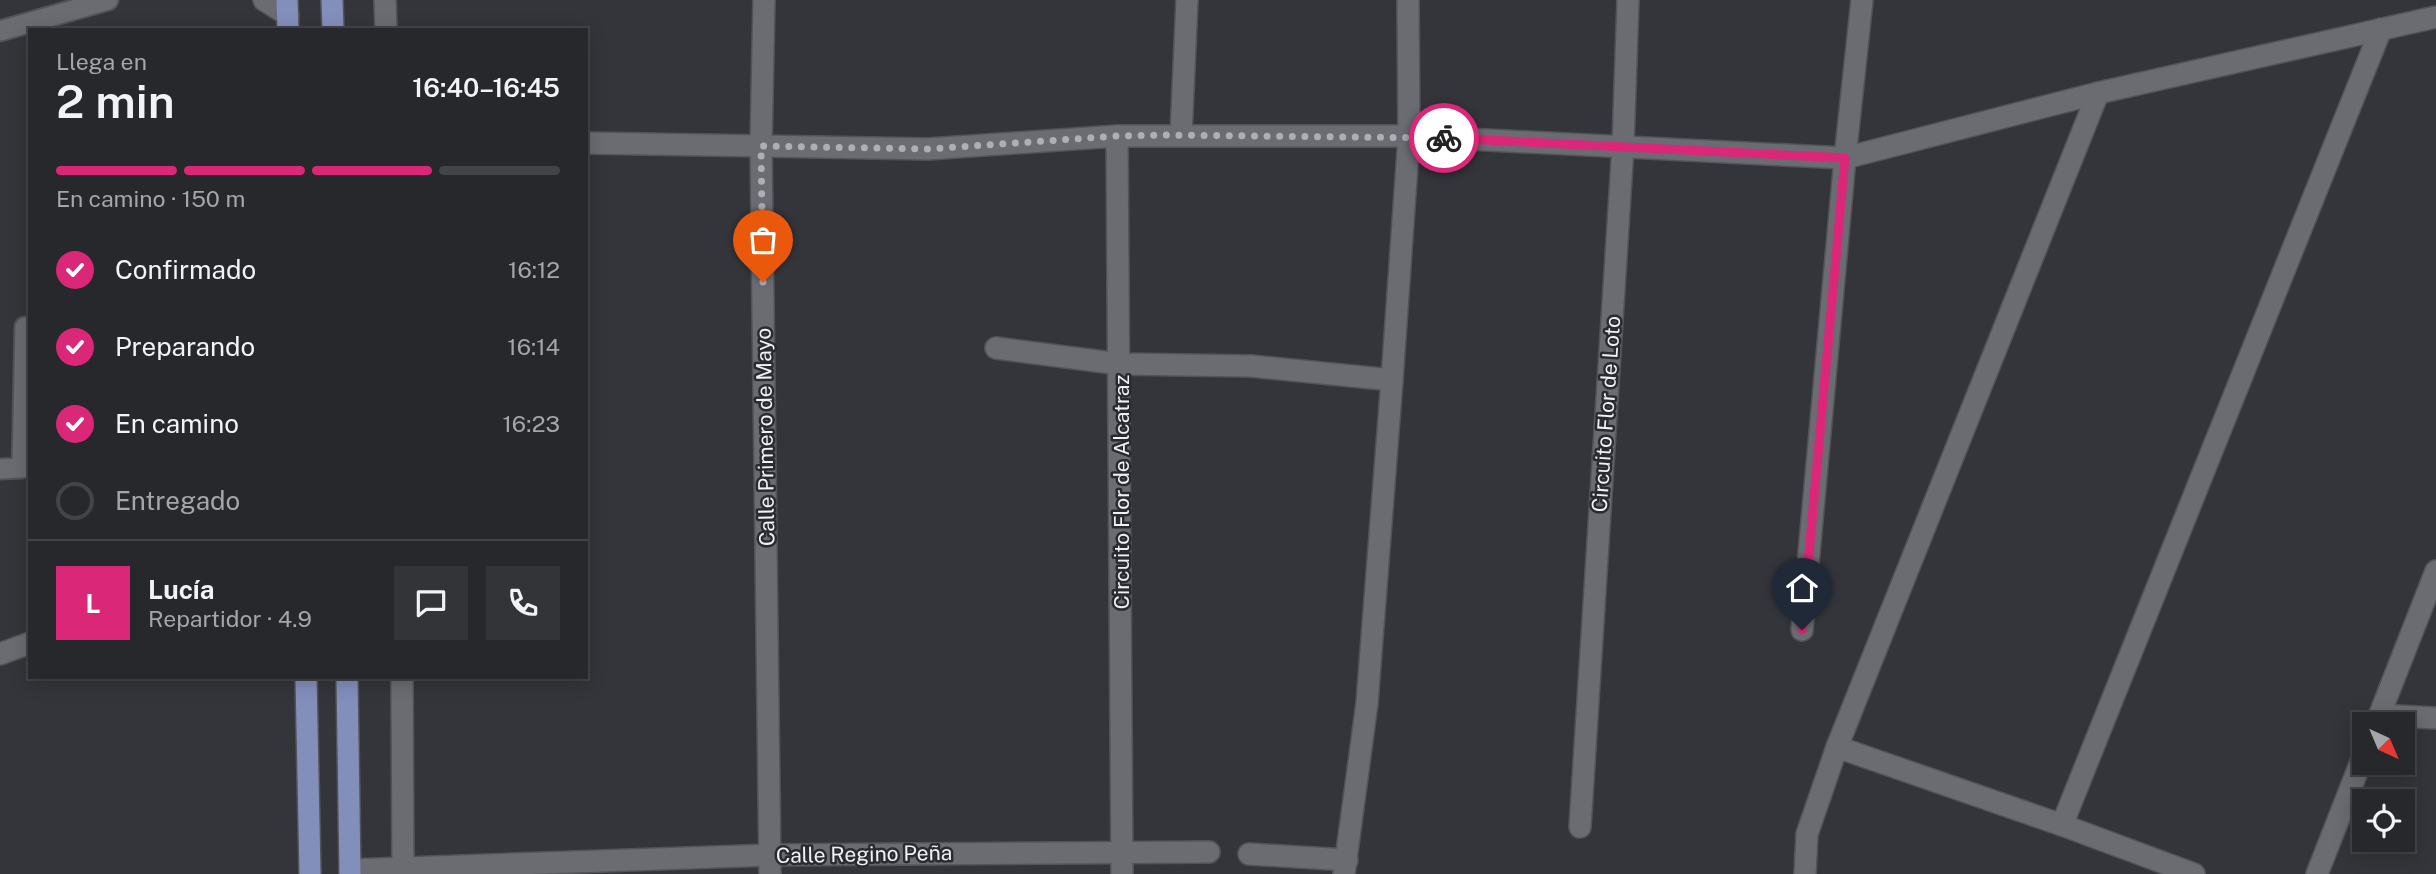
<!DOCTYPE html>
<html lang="es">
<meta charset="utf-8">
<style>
body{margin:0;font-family:"Public Sans",sans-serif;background:#323438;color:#f1f3f6;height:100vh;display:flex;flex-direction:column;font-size:26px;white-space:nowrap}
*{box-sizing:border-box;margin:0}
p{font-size:23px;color:#a4a6a9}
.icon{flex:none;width:38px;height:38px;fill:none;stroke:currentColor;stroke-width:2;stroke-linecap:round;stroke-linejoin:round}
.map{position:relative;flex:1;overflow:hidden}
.side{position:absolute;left:28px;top:28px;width:560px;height:651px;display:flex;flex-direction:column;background:#26282c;border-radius:0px;box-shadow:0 4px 18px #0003,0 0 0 2px #424448}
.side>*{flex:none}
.needle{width:46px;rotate:136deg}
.buttons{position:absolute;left:2352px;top:712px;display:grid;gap:14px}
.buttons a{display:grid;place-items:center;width:63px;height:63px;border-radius:0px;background:#26282c;box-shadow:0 4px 18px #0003,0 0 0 2px #424448;font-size:35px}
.pin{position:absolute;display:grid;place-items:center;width:60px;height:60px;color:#fff;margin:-72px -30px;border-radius:50% 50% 50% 0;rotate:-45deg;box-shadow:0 0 7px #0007}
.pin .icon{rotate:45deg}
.courier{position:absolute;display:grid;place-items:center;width:70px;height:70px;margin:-35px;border:5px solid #db2777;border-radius:50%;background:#fff;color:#222;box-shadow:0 2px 9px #0007}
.overview em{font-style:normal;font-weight:600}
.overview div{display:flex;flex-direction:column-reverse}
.overview{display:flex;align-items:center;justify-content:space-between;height:119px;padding:0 28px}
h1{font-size:46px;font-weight:600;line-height:52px}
.bar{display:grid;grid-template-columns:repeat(4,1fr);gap:10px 7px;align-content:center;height:84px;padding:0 28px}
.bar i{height:9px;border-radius:5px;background:#424448}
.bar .current{background:#db2777}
.bar p{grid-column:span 4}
.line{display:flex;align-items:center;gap:18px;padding:0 28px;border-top:2px solid #424448}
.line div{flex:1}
.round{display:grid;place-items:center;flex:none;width:74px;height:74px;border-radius:0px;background:#323438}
ol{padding:0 28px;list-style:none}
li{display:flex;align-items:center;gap:21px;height:77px}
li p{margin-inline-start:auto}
li .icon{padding:7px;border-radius:50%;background:#db2777;color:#fff;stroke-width:4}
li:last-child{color:#a4a6a9}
li i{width:38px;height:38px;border:4px solid #424448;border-radius:50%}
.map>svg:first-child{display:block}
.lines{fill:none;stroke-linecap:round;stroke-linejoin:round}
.lane-casing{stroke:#525358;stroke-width:23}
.street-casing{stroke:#525358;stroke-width:24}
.primary-casing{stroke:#525358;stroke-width:24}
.lane{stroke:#6a6c72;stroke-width:19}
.street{stroke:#6a6c72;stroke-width:21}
.primary{stroke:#838fbb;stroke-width:21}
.done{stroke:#aeafb3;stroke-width:7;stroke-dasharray:0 12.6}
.route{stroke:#db2777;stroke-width:9}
.labels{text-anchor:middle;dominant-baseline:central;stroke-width:5;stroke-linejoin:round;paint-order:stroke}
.street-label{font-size:21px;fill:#f0f1f4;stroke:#292b30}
</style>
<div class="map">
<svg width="2436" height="874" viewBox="0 0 2436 874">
<rect width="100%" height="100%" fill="#33353a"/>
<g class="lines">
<defs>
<g id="lane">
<path d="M0 31 108 0"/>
<path d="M0 469 22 468 25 327H30"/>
</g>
<g id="street">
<path d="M264 0 288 15"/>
<path d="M385 0 386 30"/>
<path d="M764 0 761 146 770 874"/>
<path d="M1181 135 1187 0"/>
<path d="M1117 136 1122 874"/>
<path d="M586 143 928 149 1117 136H1409L1845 158 2098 93 2436 17"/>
<path d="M996 348 1120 364 1251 366 1392 380"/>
<path d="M1802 630 1845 158 1862 0"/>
<path d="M0 654 30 643"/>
<path d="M402 677 403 867"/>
<path d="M2380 715 2436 718"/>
<path d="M2376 724 2436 571"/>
<path d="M1837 747 2062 825 2194 874"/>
<path d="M2062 825 2381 29"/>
<path d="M1580 827 1623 146 1628 0"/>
<path d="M1249 854 1347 860"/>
<path d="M350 870 769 855 1209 852"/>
<path d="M1344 874 1367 703 1392 380 1409 136 1408 0"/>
<path d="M1805 874 1807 834 1837 747 2098 93"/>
<path d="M2317 874 2364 754"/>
</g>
<g id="primary">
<path d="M287 0 288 30"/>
<path d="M332 0 333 30"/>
<path d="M306 677 310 874"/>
<path d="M347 677 350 874"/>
</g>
</defs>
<!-- lane casing -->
<use href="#lane" class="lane-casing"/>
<!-- street casing -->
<use href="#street" class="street-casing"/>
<!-- primary casing -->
<use href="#primary" class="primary-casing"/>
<!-- lane -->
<use href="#lane" class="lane"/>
<!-- street -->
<use href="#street" class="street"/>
<!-- primary -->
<use href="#primary" class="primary"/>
</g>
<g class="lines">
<!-- done -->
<path class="done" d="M763 282 761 146 928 149 1117 136 1160 135 1444 138"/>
<!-- route -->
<path class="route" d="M1444 138 1845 158 1802 630"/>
</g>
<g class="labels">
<!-- street labels -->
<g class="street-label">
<text transform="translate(1606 414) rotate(-86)">Circuito Flor de Loto</text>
<text transform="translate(765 437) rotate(-91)">Calle Primero de Mayo</text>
<text transform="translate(1121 492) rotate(-90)">Circuito Flor de Alcatraz</text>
<text transform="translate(864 854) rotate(-1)">Calle Regino Peña</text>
</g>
</g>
</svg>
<div class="buttons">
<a><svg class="needle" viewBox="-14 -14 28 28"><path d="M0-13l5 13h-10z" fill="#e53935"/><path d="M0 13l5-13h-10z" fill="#a4a6a9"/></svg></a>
<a><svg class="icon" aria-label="locate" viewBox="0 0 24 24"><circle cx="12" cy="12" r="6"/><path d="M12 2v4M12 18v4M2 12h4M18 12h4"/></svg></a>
</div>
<div class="pin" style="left:763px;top:282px;background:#ea580c"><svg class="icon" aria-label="bag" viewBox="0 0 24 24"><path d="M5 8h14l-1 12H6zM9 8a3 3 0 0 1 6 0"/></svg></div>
<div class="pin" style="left:1802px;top:630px;background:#1f2937"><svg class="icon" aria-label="home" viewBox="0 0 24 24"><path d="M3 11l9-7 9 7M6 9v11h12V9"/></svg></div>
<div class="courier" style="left:1444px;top:138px"><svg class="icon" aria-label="bike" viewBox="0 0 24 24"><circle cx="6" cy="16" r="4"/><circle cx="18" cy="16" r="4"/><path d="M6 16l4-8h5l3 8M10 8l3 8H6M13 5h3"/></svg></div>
<section class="side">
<div class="overview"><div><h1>2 min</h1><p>Llega en</p></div><em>16:40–16:45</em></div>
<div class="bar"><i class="current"></i><i class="current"></i><i class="current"></i><i></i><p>En camino · 150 m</p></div>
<ol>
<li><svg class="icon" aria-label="check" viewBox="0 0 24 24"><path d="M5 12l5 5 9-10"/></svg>Confirmado<p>16:12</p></li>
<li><svg class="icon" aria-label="check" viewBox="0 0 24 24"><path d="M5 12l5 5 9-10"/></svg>Preparando<p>16:14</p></li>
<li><svg class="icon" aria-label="check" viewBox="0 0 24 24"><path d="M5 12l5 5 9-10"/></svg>En camino<p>16:23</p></li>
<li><i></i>Entregado</li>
</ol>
<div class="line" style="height:126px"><b class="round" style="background:#db2777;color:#fff">L</b><div><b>Lucía</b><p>Repartidor · 4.9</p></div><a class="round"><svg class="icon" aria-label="chat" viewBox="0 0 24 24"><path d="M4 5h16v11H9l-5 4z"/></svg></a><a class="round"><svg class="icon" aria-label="phone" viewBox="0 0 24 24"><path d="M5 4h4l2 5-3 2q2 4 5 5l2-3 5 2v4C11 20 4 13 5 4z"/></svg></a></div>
</section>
</div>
